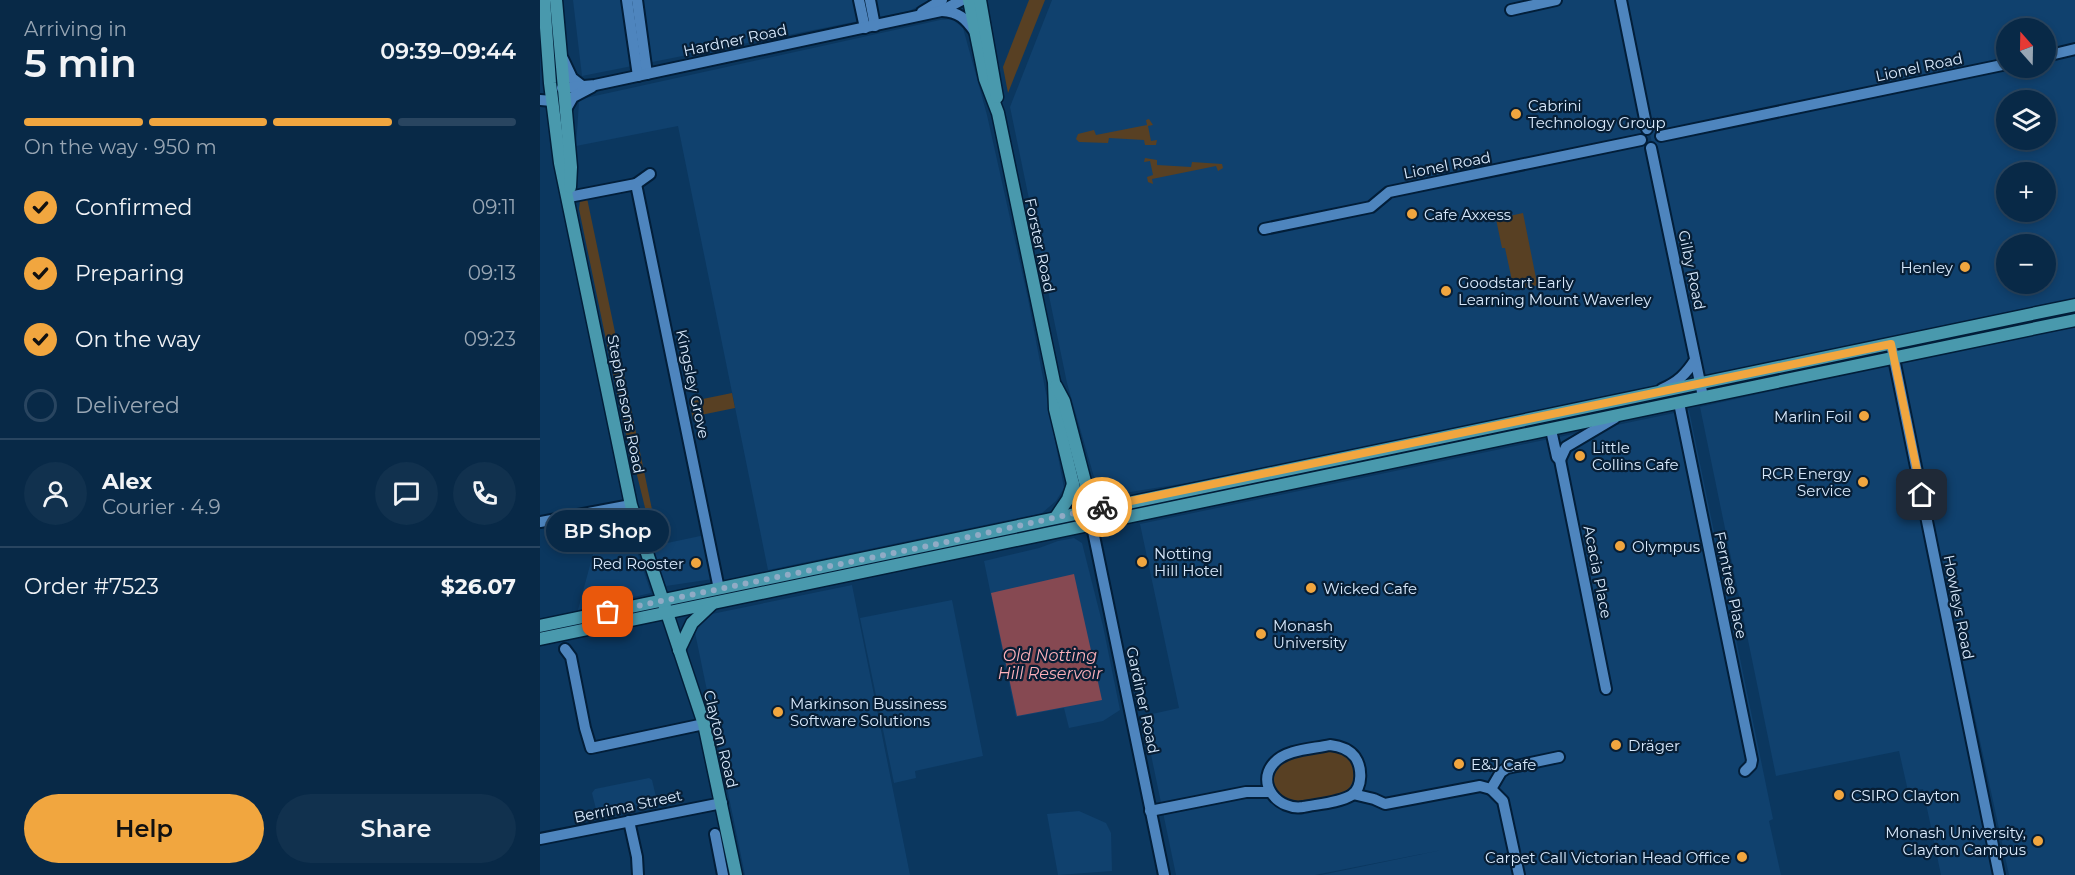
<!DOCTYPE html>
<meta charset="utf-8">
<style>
body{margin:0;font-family:Montserrat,sans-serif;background:#11314e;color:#f1f3f6;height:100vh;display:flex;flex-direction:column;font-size:22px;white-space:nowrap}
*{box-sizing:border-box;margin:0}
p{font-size:20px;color:#98a6b4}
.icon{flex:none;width:33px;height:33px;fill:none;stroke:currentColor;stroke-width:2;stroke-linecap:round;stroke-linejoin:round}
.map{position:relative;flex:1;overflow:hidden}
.sheet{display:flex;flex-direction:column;background:#082947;width:540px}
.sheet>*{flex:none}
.needle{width:39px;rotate:340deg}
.buttons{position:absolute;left:1456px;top:18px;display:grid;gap:12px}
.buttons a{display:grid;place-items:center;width:60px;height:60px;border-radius:50%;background:#082947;box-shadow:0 3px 9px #0003,0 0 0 2px #294560;font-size:30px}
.pin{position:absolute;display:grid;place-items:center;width:51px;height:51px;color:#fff;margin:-26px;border-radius:12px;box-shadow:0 3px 9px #0006}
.courier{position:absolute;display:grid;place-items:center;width:60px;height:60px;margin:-30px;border:4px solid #f1a63f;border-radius:50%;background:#fff;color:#222;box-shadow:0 2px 8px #0007}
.bubble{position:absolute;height:42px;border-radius:21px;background:#082947;box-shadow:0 3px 9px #0003,0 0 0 2px #294560;font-size:20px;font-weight:600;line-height:42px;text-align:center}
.headline em{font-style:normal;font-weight:600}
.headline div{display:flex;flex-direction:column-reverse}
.headline{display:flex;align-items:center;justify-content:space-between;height:102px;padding:0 24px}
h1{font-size:39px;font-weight:600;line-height:45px}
.bar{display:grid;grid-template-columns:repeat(4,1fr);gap:9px 6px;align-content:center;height:72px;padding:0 24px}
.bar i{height:8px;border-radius:4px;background:#294560}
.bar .selected{background:#f1a63f}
.bar p{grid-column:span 4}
.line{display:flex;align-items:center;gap:15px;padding:0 24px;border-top:2px solid #294560}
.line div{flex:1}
.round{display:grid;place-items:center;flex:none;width:63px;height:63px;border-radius:32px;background:#11314e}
ol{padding:0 24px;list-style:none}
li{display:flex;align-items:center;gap:18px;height:66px}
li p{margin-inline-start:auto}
li .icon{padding:6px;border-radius:50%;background:#f1a63f;color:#111;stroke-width:4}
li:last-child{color:#98a6b4}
li i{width:33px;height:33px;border:3px solid #294560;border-radius:50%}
.button{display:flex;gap:12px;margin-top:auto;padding:12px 24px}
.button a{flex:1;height:69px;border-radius:36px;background:#f1a63f;color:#111;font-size:24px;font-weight:600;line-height:69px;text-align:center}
.button a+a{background:#11314e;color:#f1f3f6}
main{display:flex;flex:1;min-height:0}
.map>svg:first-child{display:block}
.built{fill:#10416e;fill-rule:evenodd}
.green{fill:#584023}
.water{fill:#864952}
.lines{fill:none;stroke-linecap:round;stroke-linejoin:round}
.minor-casing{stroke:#021e39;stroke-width:14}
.major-casing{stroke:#021e39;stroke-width:15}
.minor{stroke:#4e85be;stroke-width:10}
.major{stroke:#4999ad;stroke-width:12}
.done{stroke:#90abc5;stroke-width:6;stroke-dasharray:0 10.8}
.route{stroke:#f1a63f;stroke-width:8}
.poi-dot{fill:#f1a63f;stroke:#071e35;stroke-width:2}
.labels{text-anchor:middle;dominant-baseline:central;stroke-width:4.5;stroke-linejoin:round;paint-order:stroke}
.street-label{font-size:15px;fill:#d8e9fc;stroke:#071e35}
.poi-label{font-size:15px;fill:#d8e9fc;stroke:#071e35;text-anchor:start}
.water-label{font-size:16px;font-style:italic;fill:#feb1bb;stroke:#071e35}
</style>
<main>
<section class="sheet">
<div class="headline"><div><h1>5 min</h1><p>Arriving in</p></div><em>09:39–09:44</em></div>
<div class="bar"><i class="selected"></i><i class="selected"></i><i class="selected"></i><i></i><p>On the way · 950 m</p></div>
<ol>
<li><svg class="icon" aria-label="check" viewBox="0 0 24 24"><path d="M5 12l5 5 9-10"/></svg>Confirmed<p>09:11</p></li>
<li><svg class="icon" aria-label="check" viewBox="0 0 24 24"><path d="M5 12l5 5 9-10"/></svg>Preparing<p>09:13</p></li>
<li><svg class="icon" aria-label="check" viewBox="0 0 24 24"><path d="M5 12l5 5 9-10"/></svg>On the way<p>09:23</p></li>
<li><i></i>Delivered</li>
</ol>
<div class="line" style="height:108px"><a class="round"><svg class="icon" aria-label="person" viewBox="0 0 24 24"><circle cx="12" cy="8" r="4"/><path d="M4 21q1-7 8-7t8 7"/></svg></a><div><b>Alex</b><p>Courier · 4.9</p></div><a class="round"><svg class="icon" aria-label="chat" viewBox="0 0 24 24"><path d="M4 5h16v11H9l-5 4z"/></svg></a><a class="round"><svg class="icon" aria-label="phone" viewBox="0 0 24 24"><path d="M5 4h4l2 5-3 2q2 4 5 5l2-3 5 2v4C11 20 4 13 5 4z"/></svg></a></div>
<div class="line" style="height:78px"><div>Order #7523</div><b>$26.07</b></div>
<div class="button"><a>Help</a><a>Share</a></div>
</section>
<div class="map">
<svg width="1535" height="875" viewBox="0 0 1535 875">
<rect width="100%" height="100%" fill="#0b375f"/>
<!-- built -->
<g class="built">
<path d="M33 0H391L369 11 42 76Z"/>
<path d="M512 0H1075L1151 343 1107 118 1087 0H1535V299L1160 384 708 473 578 494 554 477 527 383 470 107ZM1467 28H1506V68H1467ZM1467 100H1506V140H1467ZM1467 172H1506V212H1467ZM1467 244H1506V284H1467Z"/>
<path d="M412 19 423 28 447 115 488 299 524 488 516 501 502 513 228 570 138 126 36 146 39 102 41 99 400 20Z"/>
<path d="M1535 323V875H1469L1358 361Z"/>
<path d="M1349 365 1453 875H1401L1383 789 1368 791 1359 751 1236 776 1160 407Z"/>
<path d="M1149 410 1233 819 1229 821 1241 875H781L902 850 775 875H636L603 716 639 708 600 524Z"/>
<path d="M84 513 111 593 38 610 53 554 45 520Z"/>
<path d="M165 535 173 579 126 586 113 546Z"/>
<path d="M534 538 542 543 563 626 580 710 563 721 529 728 524 708 476 717 444 561 499 548 518 541Z"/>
<path d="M312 585 370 875H205L152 618Z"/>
<path d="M412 600 443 756 375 771 376 778 354 783 320 618Z"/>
<path d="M109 778 112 780 117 801 57 813 52 793 55 789Z"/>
<path d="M539 811 566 823 571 833 572 871 518 875 507 814Z"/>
</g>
<!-- green -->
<g class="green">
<path d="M489 0H505L468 93 463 67Z"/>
<path d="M609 119 613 125 608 126 611 141 617 140 616 145H605L604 140 569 138 568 143 539 142 536 139 538 134 554 130 556 135 607 125 606 120Z"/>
<path d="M605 158 617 160V165L651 167 652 162 682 164 683 168 678 171 676 166 612 179 613 184 608 182 607 177 613 175 610 161 604 162Z"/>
<path d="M47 198 119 543 115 544C103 505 96 465 84 427L39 209 40 201Z"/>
<path d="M983 213 996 278 1005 277V281L999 285 974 290 965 248H962L956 219Z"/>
<path d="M192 393 195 408 156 416 153 420 149 399 153 401Z"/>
<path d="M792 751C816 754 822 775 806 792 787 798 738 815 734 783 733 775 737 768 743 763 752 756 779 754 792 751Z"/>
</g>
<!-- water -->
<path class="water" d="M534 574 562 700 477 716 451 593Z"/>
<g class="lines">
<defs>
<g id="minor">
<path d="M87 0 98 76"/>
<path d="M97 0 107 74"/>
<path d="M319 0 325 28"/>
<path d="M330 0 335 26"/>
<path d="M1081 0 1107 129"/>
<path d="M971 10 1016 0"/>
<path d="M402 11C419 12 425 18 435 32"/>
<path d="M382 12 402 0"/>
<path d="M1506 56 1535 49"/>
<path d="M23 59 32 78 41 85"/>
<path d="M22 88 55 85 401 11 422 0"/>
<path d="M0 100 12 101"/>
<path d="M25 111 33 97 52 87"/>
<path d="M1121 136 1467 64"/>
<path d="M1111 148 1162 392"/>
<path d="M96 184 110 174"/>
<path d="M29 197 96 184 179 589"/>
<path d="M724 229 831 207 849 192 1101 140"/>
<path d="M1351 344 1459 875"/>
<path d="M1122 389C1138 382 1146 374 1155 360"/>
<path d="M1139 403 1212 760 1211 765 1205 771"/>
<path d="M1011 430 1017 457 1020 460 1066 689"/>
<path d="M1020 460 1026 447 1075 418"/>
<path d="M0 522 91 505"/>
<path d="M556 524 553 531 624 875"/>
<path d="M25 649 31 657 45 728 51 748 164 724"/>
<path d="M790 745C799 746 809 749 815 757 822 767 823 787 812 795 799 803 778 804 763 807 739 811 715 784 734 763 746 749 773 749 790 745Z"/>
<path d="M951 789 963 801 979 875"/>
<path d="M813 794 834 799 845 804 940 786 951 789 961 772 967 768 1019 757"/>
<path d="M610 811 706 792H730"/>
<path d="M89 821 97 857 98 875"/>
<path d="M175 834 183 875"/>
<path d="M0 839 182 803"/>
</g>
<g id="major">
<path d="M4 0 10 83 20 163 91 505 164 724 196 875"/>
<path d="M16 0 31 167 30 187"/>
<path d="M429 0 445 79 458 113 514 382 515 409 541 517"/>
<path d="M440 0 457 97"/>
<path d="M516 386 524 401 554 516"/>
<path d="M546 486 562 496 583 503"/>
<path d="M516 517 528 499 533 484"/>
<path d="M0 626 1535 305"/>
<path d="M0 639 1535 320"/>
<path d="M139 650 152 623 171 605"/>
</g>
</defs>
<!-- minor casing -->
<use href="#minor" class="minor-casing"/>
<!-- major casing -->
<use href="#major" class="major-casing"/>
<!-- minor -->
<use href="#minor" class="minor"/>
<!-- major -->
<use href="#major" class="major"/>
</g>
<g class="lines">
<!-- done -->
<path class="done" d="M68 612 402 543 562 507"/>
<!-- route -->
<path class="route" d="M562 507 1351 344 1382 495"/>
</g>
<!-- markers -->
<g class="poi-dot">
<circle cx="976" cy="114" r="6"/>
<circle cx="872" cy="214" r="6"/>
<circle cx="1425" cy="267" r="6"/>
<circle cx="906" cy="291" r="6"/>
<circle cx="1324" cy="416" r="6"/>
<circle cx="1040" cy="456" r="6"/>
<circle cx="1323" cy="482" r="6"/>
<circle cx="1080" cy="546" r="6"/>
<circle cx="602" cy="562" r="6"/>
<circle cx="156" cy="563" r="6"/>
<circle cx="771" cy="588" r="6"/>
<circle cx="721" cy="634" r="6"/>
<circle cx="238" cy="712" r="6"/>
<circle cx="1076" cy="745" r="6"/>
<circle cx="919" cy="764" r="6"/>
<circle cx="1299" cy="795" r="6"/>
<circle cx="1498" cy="841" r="6"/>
<circle cx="1202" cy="857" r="6"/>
</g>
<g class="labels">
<!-- street labels -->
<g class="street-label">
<text transform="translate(195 40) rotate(-12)">Hardner Road</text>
<text transform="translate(1379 67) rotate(-12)">Lionel Road</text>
<text transform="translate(907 165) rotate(-11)">Lionel Road</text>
<text transform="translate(500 245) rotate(78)">Forster Road</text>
<text transform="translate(1152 270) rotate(78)">Gilby Road</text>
<text transform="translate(153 384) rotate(78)">Kingsley Grove</text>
<text transform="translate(86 404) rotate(79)">Stephensons Road</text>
<text transform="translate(1058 572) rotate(79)">Acacia Place</text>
<text transform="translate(1191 585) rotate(78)">Ferntree Place</text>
<text transform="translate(1419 607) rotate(79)">Howleys Road</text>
<text transform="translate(603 700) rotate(78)">Gardiner Road</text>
<text transform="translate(181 739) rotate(76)">Clayton Road</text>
<text transform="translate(88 806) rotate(-12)">Berrima Street</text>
</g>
<!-- poi labels -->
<g class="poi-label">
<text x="988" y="105">Cabrini<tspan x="988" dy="17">Technology Group</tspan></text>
<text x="884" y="214">Cafe Axxess</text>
<text x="1413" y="267" text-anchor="end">Henley</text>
<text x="918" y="282">Goodstart Early<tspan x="918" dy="17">Learning Mount Waverley</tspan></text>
<text x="1312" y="416" text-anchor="end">Marlin Foil</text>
<text x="1052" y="447">Little<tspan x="1052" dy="17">Collins Cafe</tspan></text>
<text x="1311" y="473" text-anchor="end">RCR Energy<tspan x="1311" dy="17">Service</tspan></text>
<text x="1092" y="546">Olympus</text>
<text x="614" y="553">Notting<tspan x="614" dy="17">Hill Hotel</tspan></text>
<text x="144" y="563" text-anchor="end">Red Rooster</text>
<text x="783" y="588">Wicked Cafe</text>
<text x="733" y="625">Monash<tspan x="733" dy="17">University</tspan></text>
<text x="250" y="703">Markinson Bussiness<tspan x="250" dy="17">Software Solutions</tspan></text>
<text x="1088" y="745">Dräger</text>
<text x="931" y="764">E&amp;J Cafe</text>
<text x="1311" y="795">CSIRO Clayton</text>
<text x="1486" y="832" text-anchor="end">Monash University,<tspan x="1486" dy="17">Clayton Campus</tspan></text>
<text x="1190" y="857" text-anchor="end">Carpet Call Victorian Head Office</text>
</g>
<!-- water labels -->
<g class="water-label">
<text x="510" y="655">Old Notting<tspan x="510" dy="18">Hill Reservoir</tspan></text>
</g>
</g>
</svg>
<div class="buttons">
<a><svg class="needle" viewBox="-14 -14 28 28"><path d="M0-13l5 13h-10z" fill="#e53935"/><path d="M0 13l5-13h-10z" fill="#98a6b4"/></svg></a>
<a><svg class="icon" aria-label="layers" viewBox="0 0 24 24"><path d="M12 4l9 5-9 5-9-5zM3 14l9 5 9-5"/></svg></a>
<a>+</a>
<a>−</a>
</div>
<div class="pin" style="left:68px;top:612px;background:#ea580c"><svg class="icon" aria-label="bag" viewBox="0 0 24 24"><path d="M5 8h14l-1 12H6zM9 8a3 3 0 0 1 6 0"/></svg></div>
<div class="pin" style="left:1382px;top:495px;background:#1f2937"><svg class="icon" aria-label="home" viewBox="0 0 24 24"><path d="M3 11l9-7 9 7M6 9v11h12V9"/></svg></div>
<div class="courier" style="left:562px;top:507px"><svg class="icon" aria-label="bike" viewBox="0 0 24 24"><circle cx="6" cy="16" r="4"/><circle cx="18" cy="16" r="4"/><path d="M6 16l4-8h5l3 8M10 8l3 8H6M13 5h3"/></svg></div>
<div class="bubble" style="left:6px;top:510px;width:123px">BP Shop</div>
</div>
</main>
